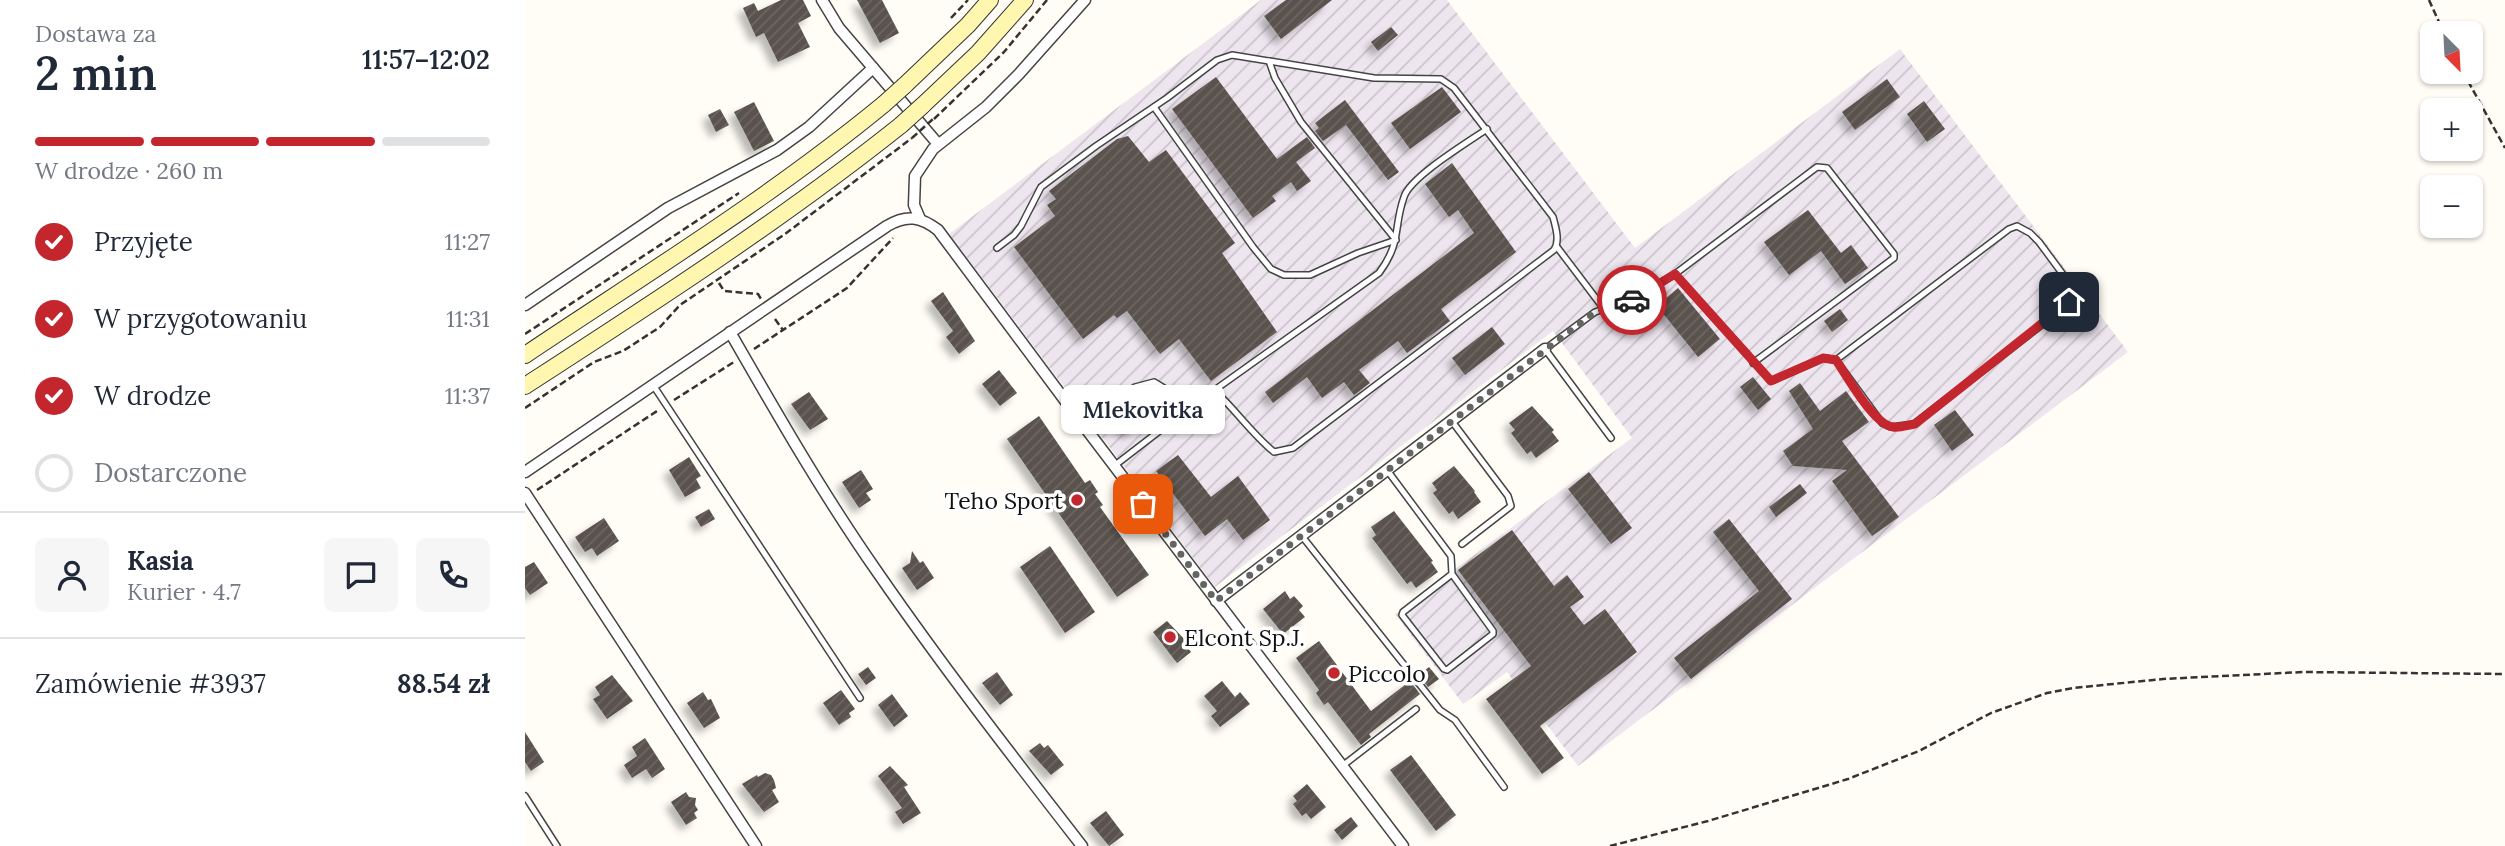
<!DOCTYPE html>
<html lang="pl">
<meta charset="utf-8">
<style>
body{margin:0;font-family:Lora,serif;background:#f6f6f7;color:#1f2937;height:100vh;display:flex;flex-direction:column;font-size:26px;white-space:nowrap}
*{box-sizing:border-box;margin:0}
p{font-size:23px;color:#747a83}
.icon{flex:none;width:38px;height:38px;fill:none;stroke:currentColor;stroke-width:2;stroke-linecap:round;stroke-linejoin:round}
.map{position:relative;flex:1;overflow:hidden}
.sheet{display:flex;flex-direction:column;background:#fff;width:525px}
.sheet>*{flex:none}
.needle{width:46px;rotate:156deg}
.tools{position:absolute;left:1895px;top:21px;display:grid;gap:14px}
.tools a{display:grid;place-items:center;width:63px;height:63px;border-radius:10px;background:#fff;box-shadow:0 2px 5px #0004;font-size:35px}
.pin{position:absolute;display:grid;place-items:center;width:60px;height:60px;color:#fff;margin:-30px;border-radius:14px;box-shadow:0 4px 10px #0006}
.courier{position:absolute;display:grid;place-items:center;width:70px;height:70px;margin:-35px;border:5px solid #c4262e;border-radius:50%;background:#fff;color:#222;box-shadow:0 2px 9px #0007}
.bubble{position:absolute;height:49px;border-radius:10px;background:#fff;box-shadow:0 2px 5px #0004;font-size:23px;font-weight:600;line-height:49px;text-align:center}
.overview em{font-style:normal;font-weight:600}
.overview div{display:flex;flex-direction:column-reverse}
.overview{display:flex;align-items:center;justify-content:space-between;height:119px;padding:0 35px}
h1{font-size:46px;font-weight:600;line-height:52px}
.bar{display:grid;grid-template-columns:repeat(4,1fr);gap:10px 7px;align-content:center;height:84px;padding:0 35px}
.bar i{height:9px;border-radius:5px;background:#e0e1e3}
.bar .active{background:#c4262e}
.bar p{grid-column:span 4}
.line{display:flex;align-items:center;gap:18px;padding:0 35px;border-top:2px solid #e0e1e3}
.line div{flex:1}
.round{display:grid;place-items:center;flex:none;width:74px;height:74px;border-radius:10px;background:#f6f6f7}
ol{padding:0 35px;list-style:none}
li{display:flex;align-items:center;gap:21px;height:77px}
li p{margin-inline-start:auto}
li .icon{padding:7px;border-radius:50%;background:#c4262e;color:#fff;stroke-width:4}
li:last-child{color:#747a83}
li i{width:38px;height:38px;border:4px solid #e0e1e3;border-radius:50%}
main{display:flex;flex:1;min-height:0}
.map>svg:first-child{display:block}
.industrial{fill:url(#industrial-furrows)}
.building{fill:url(#building-hatch);filter:url(#shadow)}
.lines{fill:none;stroke-linecap:round;stroke-linejoin:round}
.service-casing{stroke:#444;stroke-width:8}
.minor-casing{stroke:#444;stroke-width:13}
.secondary-casing{stroke:#333;stroke-width:18}
.path{stroke:#333;stroke-width:2.5;stroke-dasharray:7 3.5;stroke-linecap:butt}
.service{stroke:#fff;stroke-width:5}
.minor{stroke:#fff;stroke-width:10}
.secondary{stroke:#fff6b0;stroke-width:16}
.secondary-bridge-casing{stroke:#333;stroke-width:18;stroke-linecap:butt}
.path-bridge{stroke:#333;stroke-width:2.5;stroke-dasharray:7 3.5;stroke-linecap:butt}
.secondary-bridge{stroke:#fff6b0;stroke-width:16}
.done{stroke:#646461;stroke-width:7;stroke-dasharray:0 12.6}
.route{stroke:#c4262e;stroke-width:9}
.poi-dot{fill:#c4262e;stroke:#fff;stroke-width:2.5}
.labels{text-anchor:middle;dominant-baseline:central;stroke-width:7;stroke-linejoin:round;paint-order:stroke}
.poi-label{font-size:23px;fill:#111;stroke:#fff;text-anchor:start}
</style>
<main>
<section class="sheet">
<div class="overview"><div><h1>2 min</h1><p>Dostawa za</p></div><em>11:57–12:02</em></div>
<div class="bar"><i class="active"></i><i class="active"></i><i class="active"></i><i></i><p>W drodze · 260 m</p></div>
<ol>
<li><svg class="icon" aria-label="check" viewBox="0 0 24 24"><path d="M5 12l5 5 9-10"/></svg>Przyjęte<p>11:27</p></li>
<li><svg class="icon" aria-label="check" viewBox="0 0 24 24"><path d="M5 12l5 5 9-10"/></svg>W przygotowaniu<p>11:31</p></li>
<li><svg class="icon" aria-label="check" viewBox="0 0 24 24"><path d="M5 12l5 5 9-10"/></svg>W drodze<p>11:37</p></li>
<li><i></i>Dostarczone</li>
</ol>
<div class="line" style="height:126px"><a class="round"><svg class="icon" aria-label="person" viewBox="0 0 24 24"><circle cx="12" cy="8" r="4"/><path d="M4 21q1-7 8-7t8 7"/></svg></a><div><b>Kasia</b><p>Kurier · 4.7</p></div><a class="round"><svg class="icon" aria-label="chat" viewBox="0 0 24 24"><path d="M4 5h16v11H9l-5 4z"/></svg></a><a class="round"><svg class="icon" aria-label="phone" viewBox="0 0 24 24"><path d="M5 4h4l2 5-3 2q2 4 5 5l2-3 5 2v4C11 20 4 13 5 4z"/></svg></a></div>
<div class="line" style="height:91px"><div>Zamówienie #3937</div><b>88.54 zł</b></div>
</section>
<div class="map">
<svg width="1980" height="846" viewBox="0 0 1980 846">
<defs>
<pattern id="industrial-furrows" width="10" height="10" patternUnits="userSpaceOnUse" patternTransform="scale(1.75)"><rect width="10" height="10" fill="#eee6ef"/><path d="M-1 1l2-2M0 10L10 0M9 11l2-2" fill="none" stroke="#cbc4cc"/></pattern>
<pattern id="building-hatch" width="6" height="6" patternUnits="userSpaceOnUse" patternTransform="scale(1.75)"><rect width="6" height="6" fill="#5a524d"/><path d="M-1 1l2-2M0 6l6-6M5 7l2-2" fill="none" stroke="#6d6662"/></pattern>
<filter id="shadow"><feDropShadow dx="-6" dy="6" stdDeviation="3.5" flood-color="#0004"/></filter>
</defs>
<rect width="100%" height="100%" fill="#fffdf5"/>
<!-- industrial -->
<path class="industrial" d="M736 0H922L1110 248 1375 49 1603 352 1053 766 982 672 938 704 870 614 1107 438 1028 331 690 587 424 234Z"/>
<!-- building -->
<g class="building">
<path d="M256 0H278L286 16 273 23 285 47 253 62 239 33 231 37 218 8 229 3 233 11Z"/>
<path d="M332 0H357L374 33 355 43Z"/>
<path d="M761 0H807L756 39 739 16Z"/>
<path d="M866 27 873 35 853 51 846 42Z"/>
<path d="M691 77 752 159 782 137 790 148 771 162 786 181 772 191 766 182 747 196 751 201 728 218 647 109Z"/>
<path d="M1362 79 1375 97 1330 130 1317 112Z"/>
<path d="M917 87 936 112 885 149 866 123Z"/>
<path d="M820 100 874 172 863 180 821 125 798 141 790 131 794 128 790 123Z"/>
<path d="M1399 101 1420 129 1402 142 1382 114Z"/>
<path d="M229 102 249 141 229 151 209 112Z"/>
<path d="M195 109 204 125 191 132 183 115Z"/>
<path d="M603 136 624 162 641 150 710 243 697 253 752 332 686 381 654 339 635 354 602 311 592 318 589 315 558 339 489 247 530 216 522 205 531 199 524 191 592 139Z"/>
<path d="M927 163 991 252 916 309 925 321 882 353 873 341 834 370 845 383 829 395 819 382 797 398 782 377 748 403 740 392 949 233 933 210 924 217 900 184Z"/>
<path d="M1283 210 1316 253 1326 245 1343 268 1320 284 1296 251 1264 275 1239 242Z"/>
<path d="M1153 288 1195 339 1173 357 1132 306Z"/>
<path d="M418 292 450 341 434 354 421 337 428 331 406 301Z"/>
<path d="M1315 309 1323 320 1307 332 1299 321Z"/>
<path d="M967 327 980 344 940 375 927 358Z"/>
<path d="M474 370 492 393 475 406 457 384Z"/>
<path d="M1228 377 1246 399 1233 410 1215 387Z"/>
<path d="M1275 383 1295 411 1321 391 1344 422 1317 441 1374 517 1347 536 1307 481 1322 470 1268 466 1258 451 1288 429 1264 391Z"/>
<path d="M284 392 303 419 285 430 266 404Z"/>
<path d="M1007 406 1029 430 1027 432 1034 441 1011 458 1006 451 1002 454 986 433 990 430 984 423Z"/>
<path d="M600 410 612 426 603 433 590 417Z"/>
<path d="M1430 410 1449 435 1427 451 1409 425Z"/>
<path d="M514 416 560 483 565 480 573 492 570 494 578 505 575 507 624 575 592 597 482 439Z"/>
<path d="M653 455 686 497 713 476 745 520 718 540 702 519 680 536 631 471Z"/>
<path d="M164 457 176 476 171 479 176 488 160 497 144 470Z"/>
<path d="M929 466 950 491 949 492 956 502 933 519 928 511 924 514 908 493 912 490 907 483Z"/>
<path d="M336 470 348 489 341 493 346 500 334 508 317 482Z"/>
<path d="M1064 472 1107 528 1086 544 1043 489Z"/>
<path d="M1275 484 1282 493 1251 517 1244 507Z"/>
<path d="M184 509 190 519 176 527 170 517Z"/>
<path d="M869 511 908 561 906 562 913 572 891 588 886 581 882 584 847 538 851 535 846 527Z"/>
<path d="M79 518 94 541 72 556 67 548 60 552 50 537Z"/>
<path d="M1204 519 1267 599 1166 679 1149 658 1234 591 1188 532Z"/>
<path d="M987 530 1029 586 1042 575 1059 597 1045 607 1059 625 1080 609 1112 652 1015 726 1039 758 1017 774 961 699 1006 666 933 570Z"/>
<path d="M525 546 570 612 540 633 495 567Z"/>
<path d="M387 551 395 563 398 561 409 578 392 590 377 568 385 563Z"/>
<path d="M9 562 23 583 5 595 0 588V567Z"/>
<path d="M760 591 765 599 769 596 778 606 774 610 780 617 758 634 738 609Z"/>
<path d="M642 621 663 643 661 645 666 652 652 663 628 632Z"/>
<path d="M794 641 846 711 885 681 895 694 844 734 846 737 836 745 803 702 799 705 791 693 794 690 771 658Z"/>
<path d="M343 667 351 678 341 685 333 674Z"/>
<path d="M904 667 914 679 903 687 894 675Z"/>
<path d="M472 672 488 695 475 705 457 683Z"/>
<path d="M87 675 108 701 82 719 68 699 75 695 70 687Z"/>
<path d="M697 681 710 697 715 692 725 704 695 727 686 716 692 711 679 696Z"/>
<path d="M316 690 330 709 324 713 326 717 314 725 298 703Z"/>
<path d="M178 692 183 700 186 699 195 718 179 728 162 703Z"/>
<path d="M367 694 383 716 369 727 353 705Z"/>
<path d="M0 732 19 762 6 771 0 762Z"/>
<path d="M120 738 140 769 127 778 121 769 107 778 99 765 112 756 107 747Z"/>
<path d="M515 743 519 748 523 745 539 765 526 775 504 751Z"/>
<path d="M886 755 931 815 911 831 865 770Z"/>
<path d="M365 766 383 785 379 787 396 813 378 824 370 812 377 808 353 776Z"/>
<path d="M240 773 246 775 249 780 251 788 247 790 254 802 239 812 217 784 232 775 233 777Z"/>
<path d="M782 784 801 807 786 819 781 813 777 816 768 804 772 801 768 796Z"/>
<path d="M161 792 164 797 171 798 170 805 173 810 169 813 172 818 161 825 146 802Z"/>
<path d="M581 811 599 835 584 846 565 823Z"/>
<path d="M826 817 833 826 817 840 809 830Z"/>
</g>
<g class="lines">
<defs>
<g id="service">
<path d="M629 107 728 247 746 269 759 275H785L833 253 871 240 776 122 750 78 744 61"/>
<path d="M1032 247 1079 309"/>
<path d="M472 248 489 235 496 226 516 187 571 146 642 98 692 60 707 55 849 78 916 79 929 88 1028 217C1031 228 1035 241 1029 250L768 448 749 452C726 433 711 410 689 390"/>
<path d="M1150 274 1246 381 1299 358 1311 360 1484 229 1492 226 1505 233 1514 242 1545 284 1544 302 1536 310 1389 424 1366 427 1357 423 1311 360"/>
<path d="M128 385 335 698"/>
<path d="M926 420 983 496 986 506 937 544"/>
<path d="M560 425 610 387 629 382 647 393 663 409"/>
<path d="M1086 438 1020 349 1070 312 1111 298 1150 274 1292 167 1302 168 1369 254V258L1228 363"/>
<path d="M589 466 663 409 854 273C877 242 868 228 879 197 885 177 943 142 962 129"/>
<path d="M862 470 926 556 927 574 878 612 877 615 919 669 922 670 968 634V631L927 574"/>
<path d="M776 535 915 710 930 720 979 787"/>
<path d="M816 767 891 709"/>
<path d="M0 796 32 846"/>
</g>
<g id="minor">
<path d="M297 0 314 28 413 144"/>
<path d="M395 219 389 205 390 176 408 149 461 107 494 74 560 0"/>
<path d="M0 305 143 208 252 150 284 127 348 68"/>
<path d="M205 332C252 414 299 496 353 573 418 667 487 756 557 846"/>
<path d="M0 472 362 226C382 214 396 217 413 230L559 426 878 846"/>
<path d="M0 493 231 846"/>
<path d="M691 601 1020 349"/>
</g>
<g id="secondary">
<path d="M379 86 443 25 465 0"/>
<path d="M397 106 453 53 500 0"/>
<path d="M0 355C121 274 246 197 359 104"/>
<path d="M0 386C128 303 257 220 376 125"/>
</g>
</defs>
<!-- service casing -->
<use href="#service" class="service-casing"/>
<!-- minor casing -->
<use href="#minor" class="minor-casing"/>
<!-- secondary casing -->
<use href="#secondary" class="secondary-casing"/>
<!-- path -->
<g class="path">
<path d="M1904 0 1919 33"/>
<path d="M426 18 443 0"/>
<path d="M1938 72 1980 148"/>
<path d="M409 119 479 52 522 0"/>
<path d="M194 283 199 291 233 294 236 299"/>
<path d="M250 319 258 330"/>
<path d="M0 334 214 193"/>
<path d="M229 349 322 288 368 238"/>
<path d="M149 400 209 362"/>
<path d="M0 408 69 362 98 351 135 327 155 305 260 234 387 138"/>
<path d="M12 490 132 411"/>
<path d="M1085 846 1183 821 1323 779 1394 751 1466 713 1522 693 1548 688 1638 679 1778 672 1980 674"/>
</g>
<!-- service -->
<use href="#service" class="service"/>
<!-- minor -->
<use href="#minor" class="minor"/>
<!-- secondary -->
<use href="#secondary" class="secondary"/>
<defs>
<g id="secondary-bridge">
<path d="M359 104 379 86"/>
<path d="M376 125 397 106"/>
</g>
</defs>
<!-- secondary-bridge casing -->
<use href="#secondary-bridge" class="secondary-bridge-casing"/>
<!-- path-bridge -->
<path class="path-bridge" d="M387 138 408 119"/>
<!-- secondary-bridge -->
<use href="#secondary-bridge" class="secondary-bridge"/>
</g>
<g class="lines">
<!-- done -->
<path class="done" d="M618 504 691 601 1070 312 1107 300"/>
<!-- route -->
<path class="route" d="M1107 300 1150 274 1246 381 1298 358 1311 360C1322 376 1349 425 1368 427 1375 428 1383 425 1390 424L1544 302"/>
</g>
<!-- markers -->
<g class="poi-dot">
<circle cx="552" cy="500" r="7"/>
<circle cx="645" cy="637" r="7"/>
<circle cx="809" cy="673" r="7"/>
</g>
<g class="labels">
<!-- poi labels -->
<g class="poi-label">
<text x="538" y="500" text-anchor="end">Teho Sport</text>
<text x="659" y="637">Elcont Sp.J.</text>
<text x="823" y="673">Piccolo</text>
</g>
</g>
</svg>
<div class="tools">
<a><svg class="needle" viewBox="-14 -14 28 28"><path d="M0-13l5 13h-10z" fill="#e53935"/><path d="M0 13l5-13h-10z" fill="#747a83"/></svg></a>
<a>+</a>
<a>−</a>
</div>
<div class="pin" style="left:618px;top:504px;background:#ea580c"><svg class="icon" aria-label="bag" viewBox="0 0 24 24"><path d="M5 8h14l-1 12H6zM9 8a3 3 0 0 1 6 0"/></svg></div>
<div class="pin" style="left:1544px;top:302px;background:#1f2937"><svg class="icon" aria-label="home" viewBox="0 0 24 24"><path d="M3 11l9-7 9 7M6 9v11h12V9"/></svg></div>
<div class="courier" style="left:1107px;top:300px"><svg class="icon" aria-label="car" viewBox="0 0 24 24"><path d="M5 17H2v-5l4-1 3-4h7l3 4 3 1v5h-3M9 17h6M6 11h13"/><circle cx="7" cy="17" r="2"/><circle cx="17" cy="17" r="2"/></svg></div>
<div class="bubble" style="left:536px;top:385px;width:164px">Mlekovitka</div>
</div>
</main>
